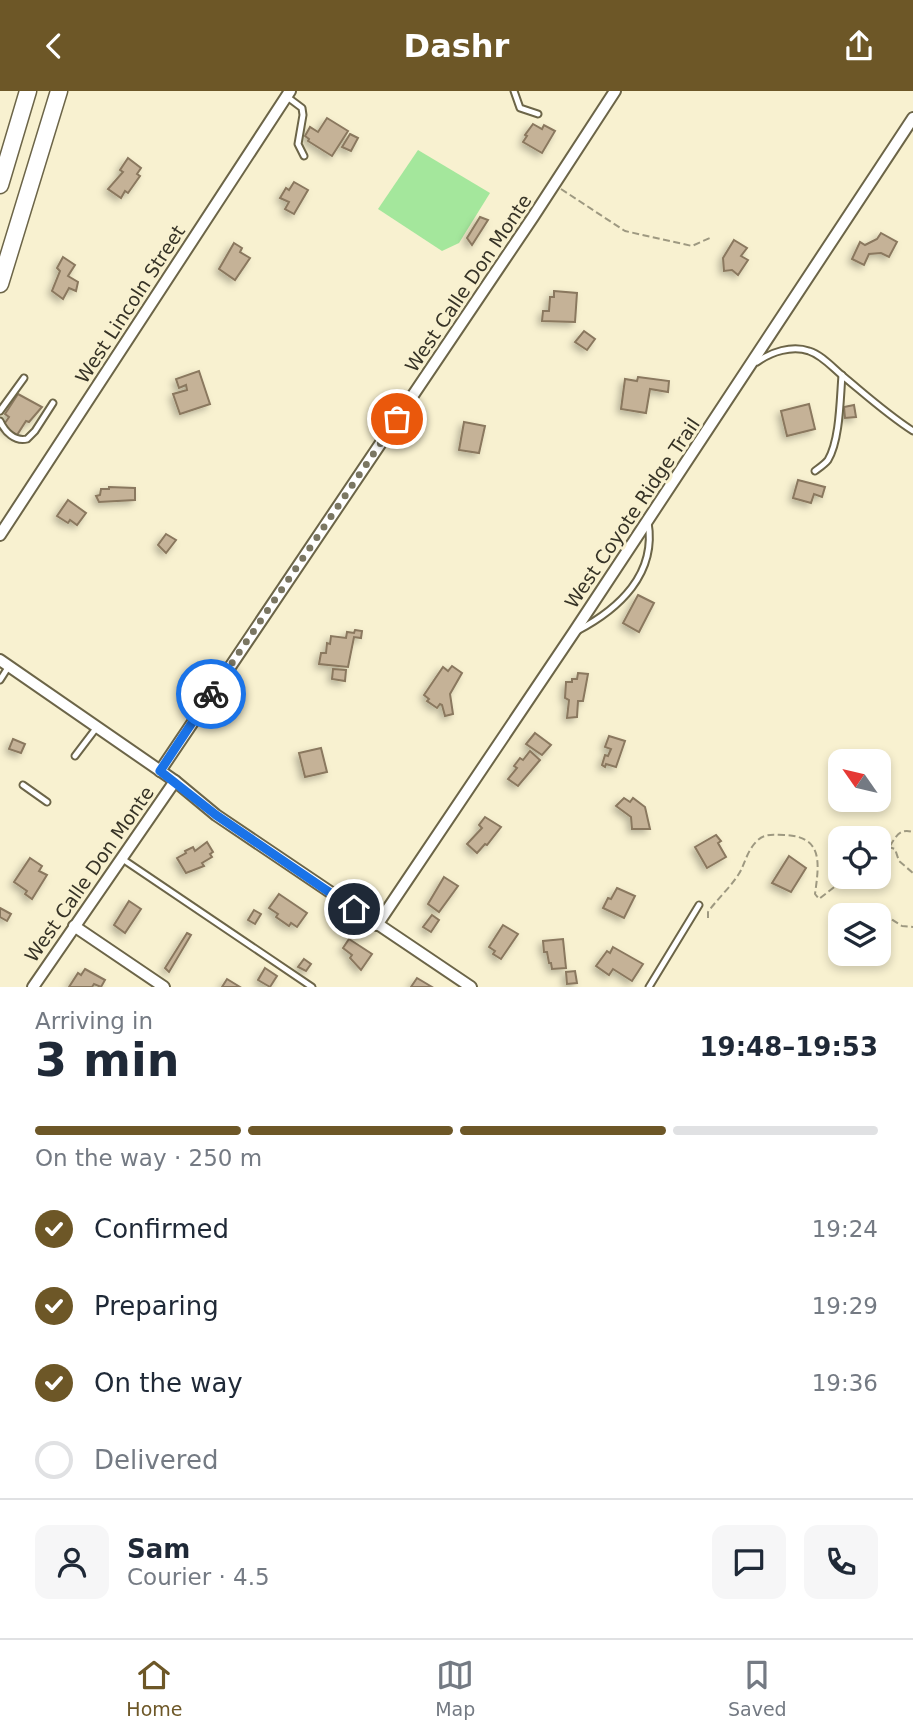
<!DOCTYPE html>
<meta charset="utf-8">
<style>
body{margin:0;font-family:"DejaVu Sans",sans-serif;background:#f6f6f7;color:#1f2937;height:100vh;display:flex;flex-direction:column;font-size:26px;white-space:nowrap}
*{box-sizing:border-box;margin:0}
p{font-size:23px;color:#747a83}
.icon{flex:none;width:38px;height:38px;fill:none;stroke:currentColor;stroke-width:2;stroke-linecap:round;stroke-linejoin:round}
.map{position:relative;height:896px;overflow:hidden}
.sheet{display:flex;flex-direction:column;background:#fff;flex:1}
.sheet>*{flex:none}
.needle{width:46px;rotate:304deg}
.fabs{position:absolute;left:828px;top:658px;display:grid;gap:14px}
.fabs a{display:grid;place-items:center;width:63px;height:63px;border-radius:14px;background:#fff;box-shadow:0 4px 10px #0003;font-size:35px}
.pin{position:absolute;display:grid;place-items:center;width:60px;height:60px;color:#fff;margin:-30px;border:4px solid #fff;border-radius:50%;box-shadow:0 2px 7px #0007}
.courier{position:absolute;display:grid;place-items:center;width:70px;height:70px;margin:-35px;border:5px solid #1a73e8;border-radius:50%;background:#fff;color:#222;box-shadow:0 2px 9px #0007}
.overview em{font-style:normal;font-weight:700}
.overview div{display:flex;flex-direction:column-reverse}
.overview{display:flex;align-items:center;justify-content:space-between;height:119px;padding:0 35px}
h1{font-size:46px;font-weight:700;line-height:52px}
.bar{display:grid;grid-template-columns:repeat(4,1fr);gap:10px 7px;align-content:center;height:84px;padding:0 35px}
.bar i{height:9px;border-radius:5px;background:#e0e1e3}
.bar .selected{background:#6d5727}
.bar p{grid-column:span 4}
.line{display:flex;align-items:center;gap:18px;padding:0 35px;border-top:2px solid #e0e1e3}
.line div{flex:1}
.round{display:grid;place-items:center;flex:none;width:74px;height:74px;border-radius:14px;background:#f6f6f7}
ol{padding:0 35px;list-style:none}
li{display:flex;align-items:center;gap:21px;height:77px}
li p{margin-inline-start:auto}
li .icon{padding:7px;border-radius:50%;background:#6d5727;color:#fff;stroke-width:4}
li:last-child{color:#747a83}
li i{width:38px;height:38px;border:4px solid #e0e1e3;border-radius:50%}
header{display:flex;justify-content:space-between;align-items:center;height:91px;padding:0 35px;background:#6d5727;color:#fff;font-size:32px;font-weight:700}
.menu{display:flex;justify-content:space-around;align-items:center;height:98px;border-top:2px solid #e0e1e3;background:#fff;font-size:19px;color:#747a83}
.menu a{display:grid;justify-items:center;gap:4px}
.menu .selected{color:#6d5727}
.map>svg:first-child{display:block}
.green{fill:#a4e79c}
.building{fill:#c5b297;stroke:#8a785e;stroke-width:2;filter:url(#shadow)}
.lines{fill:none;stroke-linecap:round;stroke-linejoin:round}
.service-casing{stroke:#6c6548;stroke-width:9}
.minor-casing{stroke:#6c6548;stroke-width:14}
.primary-casing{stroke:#6c6548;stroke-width:19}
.path{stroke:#9e9981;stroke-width:2;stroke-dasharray:7 3.5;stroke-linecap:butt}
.service{stroke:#fff;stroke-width:5}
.minor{stroke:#fff;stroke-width:10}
.primary{stroke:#fff;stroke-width:16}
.done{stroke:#7a7662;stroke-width:7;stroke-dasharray:0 12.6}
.route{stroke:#1a73e8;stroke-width:9}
.labels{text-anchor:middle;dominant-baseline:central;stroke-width:6;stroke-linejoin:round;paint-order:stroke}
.street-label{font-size:19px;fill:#363326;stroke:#f8f1d0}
</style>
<header><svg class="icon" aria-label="back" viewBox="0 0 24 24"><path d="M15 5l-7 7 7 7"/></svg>Dashr<svg class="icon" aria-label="share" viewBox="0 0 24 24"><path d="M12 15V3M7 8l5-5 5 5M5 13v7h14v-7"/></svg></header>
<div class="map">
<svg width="913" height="896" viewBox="0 0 913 896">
<defs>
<filter id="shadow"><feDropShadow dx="-3.5" dy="3.5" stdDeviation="3.5" flood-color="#0004"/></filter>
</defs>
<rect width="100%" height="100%" fill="#f8f1d0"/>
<!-- green -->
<path class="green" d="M418 59 490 102 459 152 442 160 378 118Z"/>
<!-- building -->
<g class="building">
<path d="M327 27 348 40 332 65 308 50 309 48 305 45 310 36 318 41Z"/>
<path d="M533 33 542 38 544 34 555 40 542 62 523 51 527 45 525 44Z"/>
<path d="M350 43 358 47 351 60 342 56Z"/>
<path d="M128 67 141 77 137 83 140 85 128 102 125 100 121 107 108 98 123 81 120 79Z"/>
<path d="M294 91 308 99 294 123 285 118 289 111 280 107 286 97 289 99Z"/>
<path d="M480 126 488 129 472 154 467 147Z"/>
<path d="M881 142 897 151 889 166 881 162 869 163 864 174 852 168 860 151 865 154 877 148Z"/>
<path d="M734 149 747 157 741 165 748 169 738 184 732 179 724 180 723 167Z"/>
<path d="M234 152 242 157 240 161 250 167 235 189 219 178Z"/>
<path d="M63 166 75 174 68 185 78 191 76 200 69 197 63 208 52 200 60 180 57 177Z"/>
<path d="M554 200 577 202 575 231 542 230 543 220H549L550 206H554Z"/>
<path d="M584 240 595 248 587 259 575 251Z"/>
<path d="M199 280 210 313 180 323 173 303 187 299 186 294 179 297 176 288Z"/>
<path d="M638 286 669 290 668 301 650 298 646 322 621 318 625 288 637 290Z"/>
<path d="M18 303 42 316 29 331 26 330 17 344 3 335 9 326 5 323Z"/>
<path d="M809 313 815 338 787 345 781 320Z"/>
<path d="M854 314 856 326 845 327 844 316Z"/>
<path d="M464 331 485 335 479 362 459 359Z"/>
<path d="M798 389 825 396 822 406 814 403 811 412 793 407Z"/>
<path d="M109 396 135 397V409L99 411 96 405 100 404 101 398H109Z"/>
<path d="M68 409 86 422 77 434 70 429 68 432 57 425Z"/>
<path d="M166 443 176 449 166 462 158 454Z"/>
<path d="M638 504 654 512 639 541 623 532Z"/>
<path d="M355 539 362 540 361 547 354 546 348 576 319 573 321 562H326L327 552 330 553 331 545 346 547 347 541 354 542Z"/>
<path d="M452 575 462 582 450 603 453 623 445 625 442 614 440 613 437 617 427 610 429 608 424 604 443 576 448 580Z"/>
<path d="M333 578 346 579 345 590 332 588Z"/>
<path d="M578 582 588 583 583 610H578L577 626 567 627 569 609 565 607 566 591H572V588H577Z"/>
<path d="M535 642 551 654 542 664 526 653Z"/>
<path d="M609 645 625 650 616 676 606 673 605 676 602 674 605 664 608 665 611 658 605 656Z"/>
<path d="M13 648 25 653 21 662 9 658Z"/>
<path d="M321 657 327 681 305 686 299 662Z"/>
<path d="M530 660 540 669 518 695 508 688 517 677 514 675 520 667 523 669Z"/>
<path d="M624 707 630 711 633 707 645 716 650 738H632L631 726 616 715Z"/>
<path d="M485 726 501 736 487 754 485 753 477 762 467 753 482 737 479 734Z"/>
<path d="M716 744 721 750 718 752 726 766 707 777 695 756Z"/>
<path d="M207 751 213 761 210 763 212 766 202 772 204 775 186 782 177 767 186 762 185 760 193 756 195 760Z"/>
<path d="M789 765 806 777 791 801 772 792Z"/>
<path d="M30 767 42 775 39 780 47 784 32 808 25 803 27 800 14 791Z"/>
<path d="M444 786 458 795 439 821 428 813Z"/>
<path d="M617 797 635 805 624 827 603 817 608 807 611 808Z"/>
<path d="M279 803 307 822 297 836 291 832 289 835 276 826 278 823 269 817Z"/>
<path d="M129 810 141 818 125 842 114 834Z"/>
<path d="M0 817 11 823 7 830 0 826Z"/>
<path d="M254 819 261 823 255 833 248 829Z"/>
<path d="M432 824 439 829 431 841 423 836Z"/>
<path d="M503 834 518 843 501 868 493 863 495 860 489 856Z"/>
<path d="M187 842 191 844 169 881 165 877Z"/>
<path d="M349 848 372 863 361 879 350 867 352 864 343 857Z"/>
<path d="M563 848 566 877 552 878 551 872H549L547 861H544L543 850Z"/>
<path d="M613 856 643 873 632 890 613 878 609 884 596 875 607 860 610 862Z"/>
<path d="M304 868 311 873 306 880 298 876Z"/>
<path d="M265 877 277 885 270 896 258 889Z"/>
<path d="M85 878 105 889 101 896 94 893 92 896H69L78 882 81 884Z"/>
<path d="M575 880 577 892 567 893 566 881Z"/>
<path d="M417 887 432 896H411Z"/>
<path d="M227 888 240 896H222Z"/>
</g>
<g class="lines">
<defs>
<g id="service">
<path d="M514 0 520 17 538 23"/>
<path d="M286 5 302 17 303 24 298 53 304 65"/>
<path d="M757 271C771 261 792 254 809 260 822 264 833 277 844 286 867 305 888 324 913 340"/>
<path d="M0 320 24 287"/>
<path d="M0 330C5 341 15 351 27 348L35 340 53 312"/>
<path d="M815 380C819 377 825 373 828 369 840 349 840 308 842 284"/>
<path d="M577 540C619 518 657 483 648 431"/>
<path d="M0 589 9 575"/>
<path d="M75 665 97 636"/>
<path d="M23 694 47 711"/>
<path d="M121 767 312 896"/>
<path d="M649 896 699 814"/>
</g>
<g id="minor">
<path d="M0 444 290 0"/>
<path d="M0 569 175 690 216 724 471 896"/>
<path d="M160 680 533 126 615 0"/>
<path d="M377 834 574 541 913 27"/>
<path d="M74 835 164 896"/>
<path d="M33 896 175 690"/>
</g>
<g id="primary">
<path d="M0 94 28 0"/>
<path d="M0 193 59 0"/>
</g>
</defs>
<!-- service casing -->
<use href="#service" class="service-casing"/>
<!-- minor casing -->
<use href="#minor" class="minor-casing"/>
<!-- primary casing -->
<use href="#primary" class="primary-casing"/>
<!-- path -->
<g class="path">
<path d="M561 98 625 140 692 155 712 146"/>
<path d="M890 755C896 745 900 737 913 741"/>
<path d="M878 761 889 756 895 758 899 770 913 782"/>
<path d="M708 827V821C717 808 736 791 742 777 746 768 749 757 758 749 766 742 774 744 784 744 824 745 819 773 815 803L819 808 847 786"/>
<path d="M878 837 881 829 888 826 902 835 913 836"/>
<path d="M879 837 886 852"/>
</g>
<!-- service -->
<use href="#service" class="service"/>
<!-- minor -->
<use href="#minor" class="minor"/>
<!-- primary -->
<use href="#primary" class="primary"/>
</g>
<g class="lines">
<!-- done -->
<path class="done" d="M211 603 397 328"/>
<!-- route -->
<path class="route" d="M211 603 160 680 216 724 354 818"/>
</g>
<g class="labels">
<!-- street labels -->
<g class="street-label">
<text transform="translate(468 192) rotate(-56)">West Calle Don Monte</text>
<text transform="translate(130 213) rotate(-57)">West Lincoln Street</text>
<text transform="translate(632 422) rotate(-56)">West Coyote Ridge Trail</text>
<text transform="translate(89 783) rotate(-55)">West Calle Don Monte</text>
</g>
</g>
</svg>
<div class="fabs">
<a><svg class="needle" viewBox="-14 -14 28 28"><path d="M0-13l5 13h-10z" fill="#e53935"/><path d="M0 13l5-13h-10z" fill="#747a83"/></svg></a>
<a><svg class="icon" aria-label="locate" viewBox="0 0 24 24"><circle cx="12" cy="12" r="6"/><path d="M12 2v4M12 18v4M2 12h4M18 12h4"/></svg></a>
<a><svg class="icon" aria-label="layers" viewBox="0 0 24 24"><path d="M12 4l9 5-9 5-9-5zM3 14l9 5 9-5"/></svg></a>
</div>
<div class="pin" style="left:397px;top:328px;background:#ea580c"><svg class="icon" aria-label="bag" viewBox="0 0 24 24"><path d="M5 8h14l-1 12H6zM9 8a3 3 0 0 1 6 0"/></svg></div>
<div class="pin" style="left:354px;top:818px;background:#1f2937"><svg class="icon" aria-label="home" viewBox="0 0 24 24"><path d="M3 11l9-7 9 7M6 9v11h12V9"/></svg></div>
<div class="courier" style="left:211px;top:603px"><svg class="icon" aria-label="bike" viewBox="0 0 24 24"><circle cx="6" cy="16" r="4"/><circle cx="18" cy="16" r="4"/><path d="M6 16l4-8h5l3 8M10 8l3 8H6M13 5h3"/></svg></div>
</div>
<section class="sheet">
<div class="overview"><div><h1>3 min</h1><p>Arriving in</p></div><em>19:48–19:53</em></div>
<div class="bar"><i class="selected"></i><i class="selected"></i><i class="selected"></i><i></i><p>On the way · 250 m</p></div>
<ol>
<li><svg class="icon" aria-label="check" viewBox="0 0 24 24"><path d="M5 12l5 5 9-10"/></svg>Confirmed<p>19:24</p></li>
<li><svg class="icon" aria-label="check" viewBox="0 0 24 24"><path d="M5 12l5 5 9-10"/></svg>Preparing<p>19:29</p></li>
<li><svg class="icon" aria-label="check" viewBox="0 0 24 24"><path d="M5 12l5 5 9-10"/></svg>On the way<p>19:36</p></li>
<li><i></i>Delivered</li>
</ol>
<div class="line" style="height:126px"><a class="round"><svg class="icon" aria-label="person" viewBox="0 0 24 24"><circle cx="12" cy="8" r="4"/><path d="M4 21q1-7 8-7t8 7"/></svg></a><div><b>Sam</b><p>Courier · 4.5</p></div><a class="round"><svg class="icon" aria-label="chat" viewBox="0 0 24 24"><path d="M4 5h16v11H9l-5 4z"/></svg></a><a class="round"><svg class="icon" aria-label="phone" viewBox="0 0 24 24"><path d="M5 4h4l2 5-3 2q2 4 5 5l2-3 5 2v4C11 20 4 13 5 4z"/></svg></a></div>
</section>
<nav class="menu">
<a class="selected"><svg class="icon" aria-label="home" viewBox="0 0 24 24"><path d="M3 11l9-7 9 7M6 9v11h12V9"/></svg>Home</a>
<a><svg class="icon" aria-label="map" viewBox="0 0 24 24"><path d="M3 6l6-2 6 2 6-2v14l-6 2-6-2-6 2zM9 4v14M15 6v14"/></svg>Map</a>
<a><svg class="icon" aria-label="saved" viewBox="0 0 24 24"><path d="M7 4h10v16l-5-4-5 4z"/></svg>Saved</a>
</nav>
